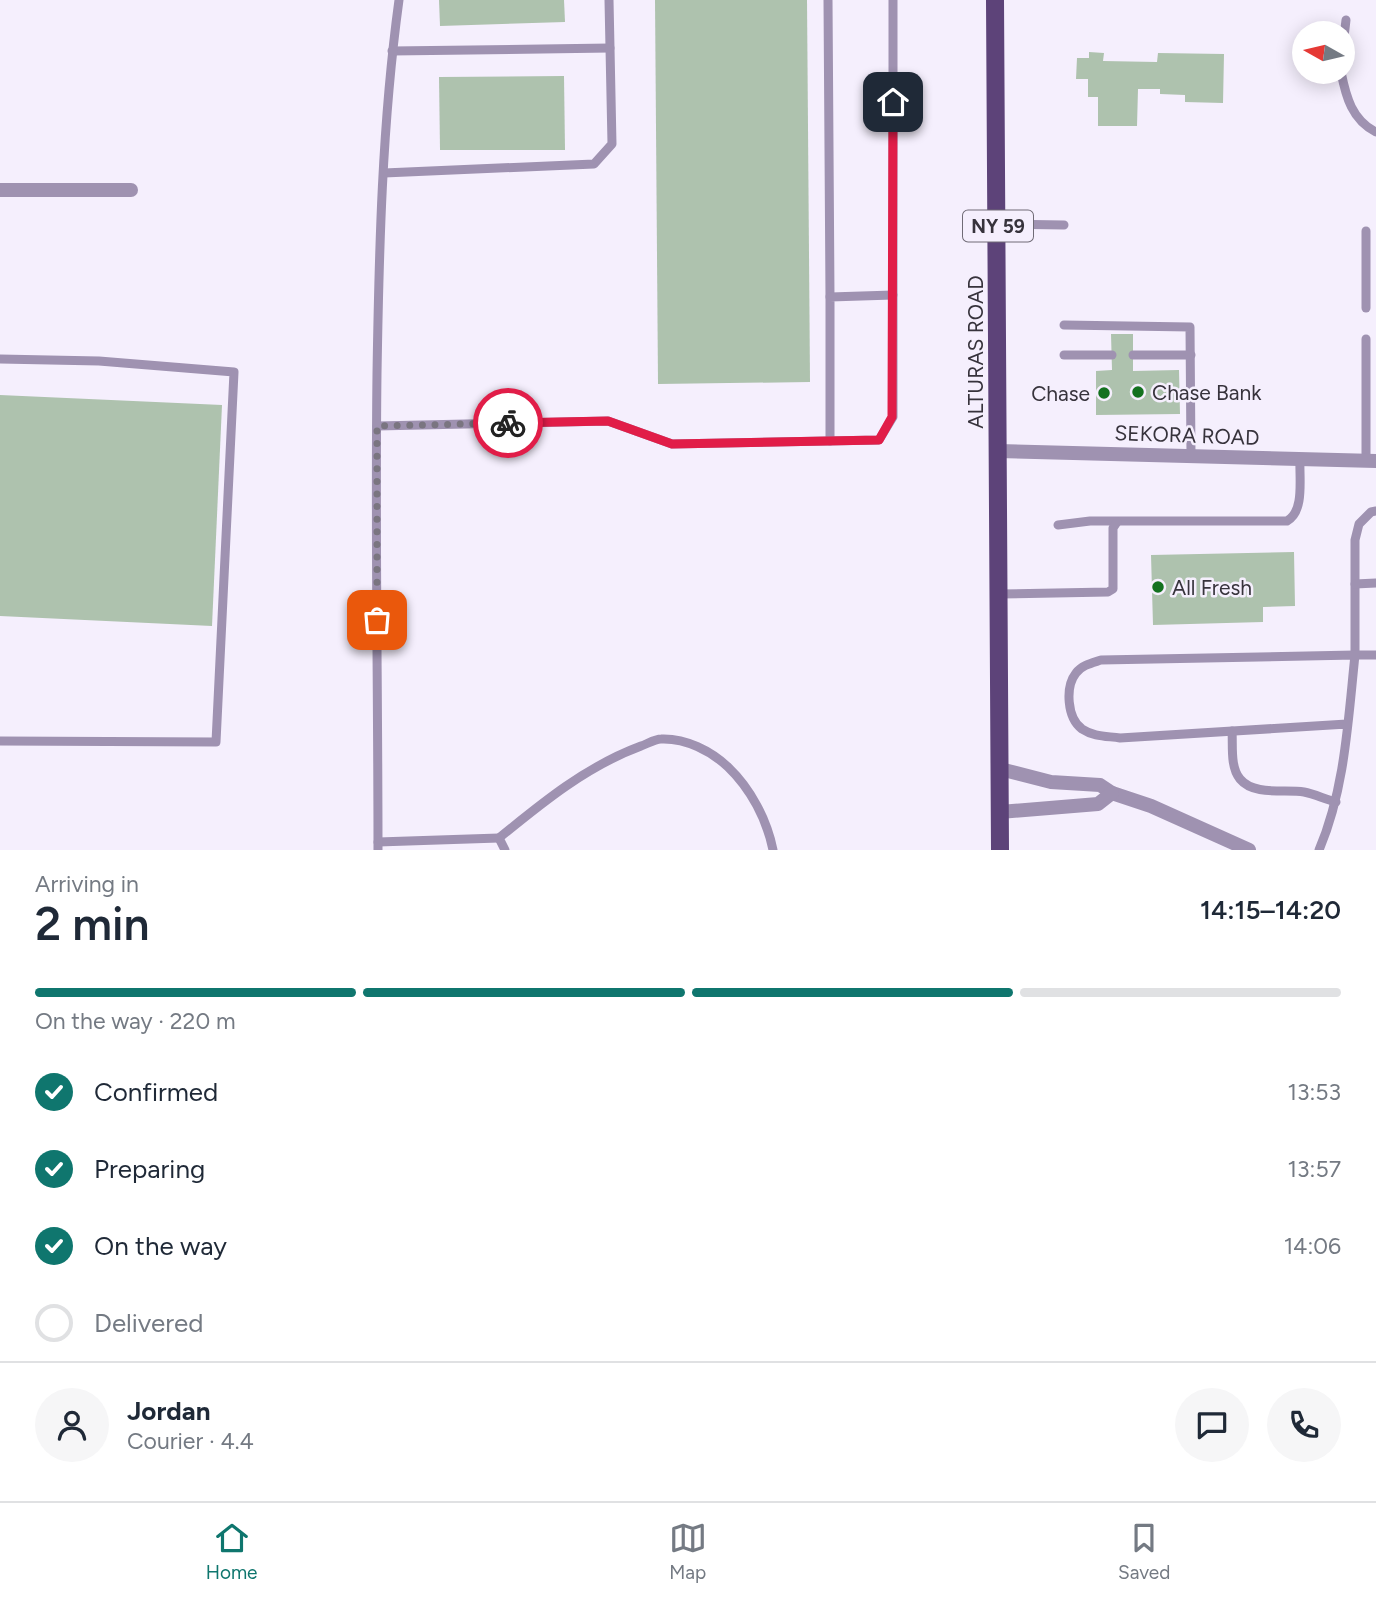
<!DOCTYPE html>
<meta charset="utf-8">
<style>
body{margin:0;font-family:Figtree,sans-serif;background:#f6f6f7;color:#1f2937;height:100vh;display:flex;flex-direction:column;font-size:26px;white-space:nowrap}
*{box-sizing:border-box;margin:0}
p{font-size:23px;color:#747a83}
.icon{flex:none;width:38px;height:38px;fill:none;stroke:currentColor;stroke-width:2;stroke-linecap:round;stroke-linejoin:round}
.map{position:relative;height:850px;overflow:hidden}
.drawer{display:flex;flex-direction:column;background:#fff;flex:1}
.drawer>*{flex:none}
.needle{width:46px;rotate:278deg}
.buttons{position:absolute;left:1292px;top:21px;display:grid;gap:14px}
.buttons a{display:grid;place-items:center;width:63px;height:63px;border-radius:50%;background:#fff;box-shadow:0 4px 18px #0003;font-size:35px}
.pin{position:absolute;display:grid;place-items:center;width:60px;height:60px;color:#fff;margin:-30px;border-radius:14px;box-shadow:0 4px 10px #0006}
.courier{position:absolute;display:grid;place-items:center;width:70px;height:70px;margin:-35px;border:5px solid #e11d48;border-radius:50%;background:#fff;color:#222;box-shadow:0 2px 9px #0007}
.head em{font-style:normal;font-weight:600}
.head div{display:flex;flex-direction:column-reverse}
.head{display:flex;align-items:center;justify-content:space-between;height:119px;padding:0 35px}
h1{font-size:46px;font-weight:600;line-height:52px}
.bar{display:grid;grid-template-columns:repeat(4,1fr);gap:10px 7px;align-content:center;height:84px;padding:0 35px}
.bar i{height:9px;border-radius:5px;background:#e0e1e3}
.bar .active{background:#0f766e}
.bar p{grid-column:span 4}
.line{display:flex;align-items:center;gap:18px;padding:0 35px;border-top:2px solid #e0e1e3}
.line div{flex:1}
.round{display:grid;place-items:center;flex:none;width:74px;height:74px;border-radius:37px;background:#f6f6f7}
ol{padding:0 35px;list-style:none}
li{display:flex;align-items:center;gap:21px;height:77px}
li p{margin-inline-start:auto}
li .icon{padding:7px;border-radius:50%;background:#0f766e;color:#fff;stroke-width:4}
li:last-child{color:#747a83}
li i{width:38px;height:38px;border:4px solid #e0e1e3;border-radius:50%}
.tab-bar{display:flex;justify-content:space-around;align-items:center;height:98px;border-top:2px solid #e0e1e3;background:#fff;font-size:19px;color:#747a83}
.tab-bar a{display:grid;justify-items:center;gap:4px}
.tab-bar .active{color:#0f766e}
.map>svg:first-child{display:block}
.building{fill:#aec2ae}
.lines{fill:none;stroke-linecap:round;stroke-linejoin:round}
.service{stroke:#9f92b1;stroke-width:9}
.minor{stroke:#9f92b1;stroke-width:14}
.primary{stroke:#5d4379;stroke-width:18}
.done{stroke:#7a7580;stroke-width:7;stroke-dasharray:0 12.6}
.route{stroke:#e11d48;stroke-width:9}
.poi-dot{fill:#13711f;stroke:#f5effd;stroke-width:2.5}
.labels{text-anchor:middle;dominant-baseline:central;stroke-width:5;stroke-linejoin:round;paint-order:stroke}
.shield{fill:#f5effd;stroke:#706b76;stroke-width:2}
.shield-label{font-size:19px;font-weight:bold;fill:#37333c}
.street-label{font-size:21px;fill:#37333c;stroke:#f5effd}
.poi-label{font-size:21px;fill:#37333c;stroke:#f5effd;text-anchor:start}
</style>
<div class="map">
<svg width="1376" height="850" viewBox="0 0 1376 850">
<rect width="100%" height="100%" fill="#f5effd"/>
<!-- building -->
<g class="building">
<path d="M439 0H564L565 22 440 26Z"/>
<path d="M655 0H807L810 382 658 384Z"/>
<path d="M1089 52 1104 53 1103 61 1157 62 1158 53 1224 54 1223 103 1185 102V95L1160 94V89H1138L1137 126H1098V97H1088V79H1076L1077 58H1089Z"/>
<path d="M564 76 565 150H440L439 77Z"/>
<path d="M1111 334H1133V371L1179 370 1180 414 1096 415V371L1112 370Z"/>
<path d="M0 395 222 405 212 626 0 616Z"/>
<path d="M1294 552 1295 606 1263 607V622L1153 625 1151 555Z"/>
</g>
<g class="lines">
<!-- service -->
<g class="service">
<path d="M828 0 830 297"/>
<path d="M392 51 610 48"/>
<path d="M1342 54 1346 20"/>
<path d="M1341 72C1346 97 1352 120 1376 132"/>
<path d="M384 173 594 164 612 144 609 0"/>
<path d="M998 224 1064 225"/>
<path d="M1366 231V308"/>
<path d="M1064 325 1190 327 1191 456"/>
<path d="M1366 339V461"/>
<path d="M1064 355H1112"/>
<path d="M1133 355H1191"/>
<path d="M0 359 99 361 234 372 216 742 0 741"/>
<path d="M377 426 608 421 672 444 879 440 893 417V0"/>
<path d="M830 441V297L893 295"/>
<path d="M1376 511 1371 512 1359 524 1355 540V655H1376"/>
<path d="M1058 525 1090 521H1287C1305 511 1299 478 1300 459"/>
<path d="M1355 584 1376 583"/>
<path d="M999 594 1108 592 1113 589V528L1117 522"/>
<path d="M1232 731C1233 746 1230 767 1240 779 1254 796 1285 789 1304 792 1314 794 1325 799 1336 802"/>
<path d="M378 842 499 838"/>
<path d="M378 850C378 691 375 533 377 374 379 250 382 124 399 0"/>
<path d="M505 850 499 838C543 802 587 766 641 746 647 744 655 739 661 739 686 738 711 751 728 767 751 789 767 820 773 850"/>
<path d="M1319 850C1345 789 1348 721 1355 655L1101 660C1092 663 1082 665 1076 673 1065 687 1067 718 1082 729 1094 737 1107 736 1120 738L1347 724"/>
</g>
<!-- minor -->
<g class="minor">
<path d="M0 190H131"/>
<path d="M998 451 1376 461"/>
<path d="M1000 769 1051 782 1100 785 1112 793 1151 806 1249 850"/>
<path d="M1000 812 1098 804 1112 793"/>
</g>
<!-- primary -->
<path class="primary" d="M995 0 1000 850"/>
</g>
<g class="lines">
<!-- done -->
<path class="done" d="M377 620V426L508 423"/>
<!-- route -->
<path class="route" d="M508 423 608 421 672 444 879 440 892 417 893 102"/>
</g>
<!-- markers -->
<g class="poi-dot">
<circle cx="1138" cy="392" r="7"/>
<circle cx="1104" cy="393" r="7"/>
<circle cx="1158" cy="587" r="7"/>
</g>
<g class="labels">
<!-- shield labels -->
<rect class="shield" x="963" y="210.5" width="70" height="31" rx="5"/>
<g class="shield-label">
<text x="998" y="226">NY 59</text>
</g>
<!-- street labels -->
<g class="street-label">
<text transform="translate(975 352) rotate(-90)">ALTURAS ROAD</text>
<text transform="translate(1187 435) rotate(2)">SEKORA ROAD</text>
</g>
<!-- poi labels -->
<g class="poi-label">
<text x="1152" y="392">Chase Bank</text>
<text x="1090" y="393" text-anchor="end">Chase</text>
<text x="1172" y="587">All Fresh</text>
</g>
</g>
</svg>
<div class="buttons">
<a><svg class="needle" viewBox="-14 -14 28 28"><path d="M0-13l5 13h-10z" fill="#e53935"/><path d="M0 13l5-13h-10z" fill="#747a83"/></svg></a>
</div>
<div class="pin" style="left:377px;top:620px;background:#ea580c"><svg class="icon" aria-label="bag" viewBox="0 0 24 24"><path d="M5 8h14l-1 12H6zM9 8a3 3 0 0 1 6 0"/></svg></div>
<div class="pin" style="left:893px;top:102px;background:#1f2937"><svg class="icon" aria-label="home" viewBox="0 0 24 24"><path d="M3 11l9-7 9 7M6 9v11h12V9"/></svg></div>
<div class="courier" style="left:508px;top:423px"><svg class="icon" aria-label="bike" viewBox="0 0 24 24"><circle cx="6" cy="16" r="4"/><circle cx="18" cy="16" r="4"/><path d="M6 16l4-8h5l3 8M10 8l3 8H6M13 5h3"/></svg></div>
</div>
<section class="drawer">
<div class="head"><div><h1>2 min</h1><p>Arriving in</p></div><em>14:15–14:20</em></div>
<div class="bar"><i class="active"></i><i class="active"></i><i class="active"></i><i></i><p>On the way · 220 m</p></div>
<ol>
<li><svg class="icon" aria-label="check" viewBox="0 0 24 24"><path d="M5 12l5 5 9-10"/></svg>Confirmed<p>13:53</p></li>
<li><svg class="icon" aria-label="check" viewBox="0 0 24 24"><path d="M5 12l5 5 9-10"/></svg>Preparing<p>13:57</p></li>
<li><svg class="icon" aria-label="check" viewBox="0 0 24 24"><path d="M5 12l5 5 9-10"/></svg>On the way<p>14:06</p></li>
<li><i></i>Delivered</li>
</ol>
<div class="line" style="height:126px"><a class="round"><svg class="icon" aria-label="person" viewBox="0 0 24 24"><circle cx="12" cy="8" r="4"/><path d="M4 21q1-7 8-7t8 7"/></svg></a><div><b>Jordan</b><p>Courier · 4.4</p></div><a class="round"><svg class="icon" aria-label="chat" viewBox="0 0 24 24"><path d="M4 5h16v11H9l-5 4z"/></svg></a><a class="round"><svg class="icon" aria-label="phone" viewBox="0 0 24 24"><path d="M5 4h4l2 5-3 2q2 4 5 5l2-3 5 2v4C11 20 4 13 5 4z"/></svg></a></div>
</section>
<nav class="tab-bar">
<a class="active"><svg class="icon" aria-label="home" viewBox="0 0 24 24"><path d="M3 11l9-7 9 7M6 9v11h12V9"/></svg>Home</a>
<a><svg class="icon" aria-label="map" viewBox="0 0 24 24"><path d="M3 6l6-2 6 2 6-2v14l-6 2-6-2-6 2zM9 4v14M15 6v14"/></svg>Map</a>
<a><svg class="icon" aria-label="saved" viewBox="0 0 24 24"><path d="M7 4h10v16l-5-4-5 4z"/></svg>Saved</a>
</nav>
